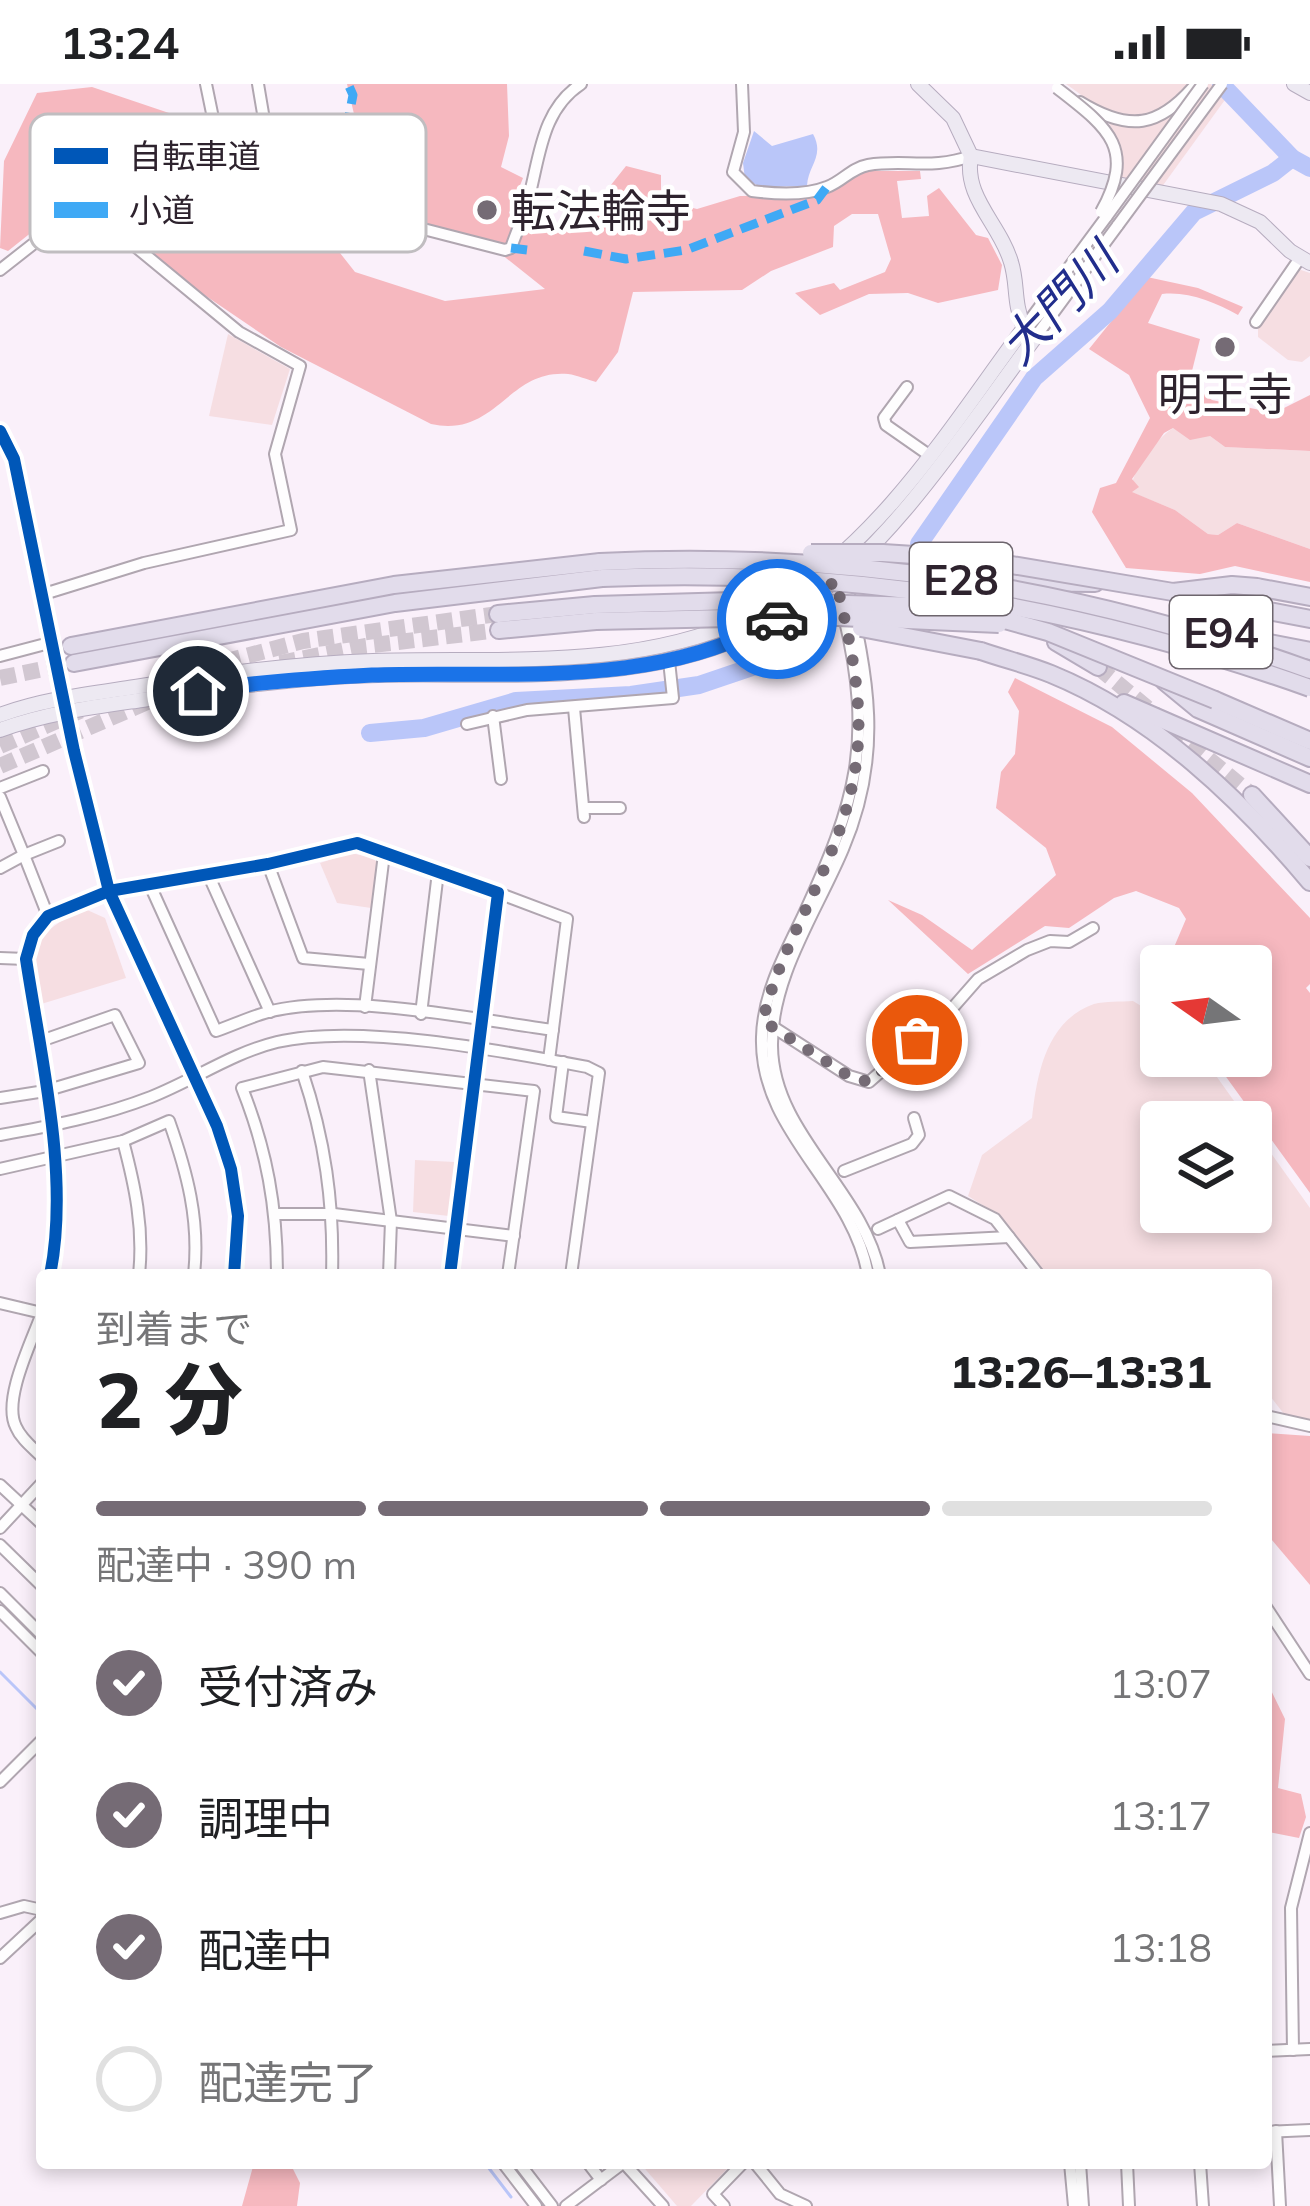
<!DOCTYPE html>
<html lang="ja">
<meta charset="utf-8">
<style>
body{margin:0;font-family:Mulish,"Noto Sans JP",sans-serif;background:#f6f6f6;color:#202124;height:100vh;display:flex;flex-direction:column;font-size:45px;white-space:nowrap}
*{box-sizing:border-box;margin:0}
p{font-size:39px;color:#757577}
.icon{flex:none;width:66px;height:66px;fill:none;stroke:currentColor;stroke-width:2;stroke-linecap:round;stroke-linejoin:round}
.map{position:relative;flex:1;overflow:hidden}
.panel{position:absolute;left:36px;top:1185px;width:1236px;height:900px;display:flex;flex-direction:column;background:#fff;border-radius:12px;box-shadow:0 6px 18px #0003}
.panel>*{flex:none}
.needle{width:78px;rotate:284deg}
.tools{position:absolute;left:1140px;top:861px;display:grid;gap:24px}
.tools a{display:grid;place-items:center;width:132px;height:132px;border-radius:12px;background:#fff;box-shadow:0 6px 18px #0003;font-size:60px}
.pin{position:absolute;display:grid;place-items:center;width:102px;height:102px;color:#fff;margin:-51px;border:6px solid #fff;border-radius:50%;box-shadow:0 3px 12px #0007}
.courier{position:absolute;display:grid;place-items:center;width:120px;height:120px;margin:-60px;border:9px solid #1a73e8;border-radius:50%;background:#fff;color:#222;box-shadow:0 3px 15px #0007}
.headline em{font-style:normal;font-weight:800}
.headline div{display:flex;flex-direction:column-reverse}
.headline{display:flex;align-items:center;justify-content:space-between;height:204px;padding:0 60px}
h1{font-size:78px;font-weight:800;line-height:90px}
.bar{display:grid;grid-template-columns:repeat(4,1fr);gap:18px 12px;align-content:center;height:144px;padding:0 60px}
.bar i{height:15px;border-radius:9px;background:#e0e0e0}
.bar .selected{background:#756b75}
.bar p{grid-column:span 4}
ol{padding:0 60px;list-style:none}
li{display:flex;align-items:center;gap:36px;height:132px}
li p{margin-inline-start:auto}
li .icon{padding:12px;border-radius:50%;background:#756b75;color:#fff;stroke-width:4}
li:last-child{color:#757577}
li i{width:66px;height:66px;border:6px solid #e0e0e0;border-radius:50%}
.status{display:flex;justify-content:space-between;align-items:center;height:84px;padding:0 60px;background:#fff;direction:ltr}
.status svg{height:33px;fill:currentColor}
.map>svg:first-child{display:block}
.green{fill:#f6dee2}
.forest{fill:#f6b8bf}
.water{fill:#bac6f9}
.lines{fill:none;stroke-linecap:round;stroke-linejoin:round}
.stream{stroke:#bac6f9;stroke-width:3}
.river{stroke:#bac6f9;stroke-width:18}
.highway-tunnel{stroke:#d1c7d1;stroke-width:16;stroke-dasharray:16 8;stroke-linecap:butt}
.minor-casing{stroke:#b0a6b0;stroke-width:14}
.major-casing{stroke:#b6acbf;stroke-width:16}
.highway-casing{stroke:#b6acbf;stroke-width:20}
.minor{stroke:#fefdfe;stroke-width:10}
.major{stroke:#ede9f2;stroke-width:14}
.highway{stroke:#e2dceb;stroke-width:16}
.minor-bridge-casing{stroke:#b0a6b0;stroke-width:14;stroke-linecap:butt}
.highway-bridge-casing{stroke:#b6acbf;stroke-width:20;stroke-linecap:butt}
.minor-bridge{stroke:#fefdfe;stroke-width:10}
.highway-bridge{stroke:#e2dceb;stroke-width:16}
.quiet{stroke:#3fa9f5;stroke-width:9;stroke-dasharray:18 9;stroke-linecap:butt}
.cycleway-casing{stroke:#fff;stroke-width:20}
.cycleway{stroke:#0057b8;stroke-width:12}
.done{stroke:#756b75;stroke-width:12;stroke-dasharray:0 21.6}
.route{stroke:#1a73e8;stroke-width:15}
.poi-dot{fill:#756b75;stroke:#fff;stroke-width:4.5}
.labels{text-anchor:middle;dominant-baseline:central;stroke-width:9;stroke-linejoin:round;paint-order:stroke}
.shield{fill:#fff;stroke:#6d656d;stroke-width:3}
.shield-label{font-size:42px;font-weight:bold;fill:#2e232e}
.poi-label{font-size:45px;fill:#2e232e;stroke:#fff;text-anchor:start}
.water-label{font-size:48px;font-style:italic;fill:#212d8c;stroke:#fff}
.key{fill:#fff;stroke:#c0bdc0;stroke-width:3}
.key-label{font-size:33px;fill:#2e232e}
</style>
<div class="status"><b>13:24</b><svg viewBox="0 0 49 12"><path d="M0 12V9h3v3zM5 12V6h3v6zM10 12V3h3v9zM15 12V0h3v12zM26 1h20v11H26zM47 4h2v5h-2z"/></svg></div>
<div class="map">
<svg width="1310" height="2122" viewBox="0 0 1310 2122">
<rect width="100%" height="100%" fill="#faf0fa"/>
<!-- green -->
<g class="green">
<path d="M1066 0H1211L1227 13 1161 104 1118 97C1127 48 1103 26 1066 0Z"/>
<path d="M1301 186 1310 189V272L1302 278 1288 276 1258 253V242L1296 187Z"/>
<path d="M228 250 290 285 272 341 209 332Z"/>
<path d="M1173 344 1210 352 1225 363 1310 367V465L1237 439 1218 451 1208 450 1175 426 1131 408C1131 386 1155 356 1173 344Z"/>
<path d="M351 769 374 774 377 779 371 824 337 819 320 779Z"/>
<path d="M85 825 105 834 126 894 38 921C30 867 32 848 85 825Z"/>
<path d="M1133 917 1161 934V972H1202L1249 1038H1161V1128H1251V1041L1310 1124V1339L1284 1330 1266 1307V1191H1046L1000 1132 968 1112 982 1071 1032 1034C1037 990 1046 937 1094 920 1105 917 1121 918 1133 917Z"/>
<path d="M415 1076 455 1078 449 1132 413 1128Z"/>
<path d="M640 2079H721L727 2085 691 2122H677Z"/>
</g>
<!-- forest -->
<g class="forest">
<path d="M347 0H507L509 52 501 83 523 94 509 129 523 140 576 145 626 82 661 91V116L697 125 740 112 822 111 862 87H920L921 95 897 97 902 134 929 132 927 112 939 104 976 151 988 154 1002 181 998 206 938 219 908 209 869 210 820 231 795 209 834 199 840 206 885 188 891 175 878 130H852L834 142 833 163 771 187 742 206 633 208 618 268 596 298C588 296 577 291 568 290 507 285 497 354 431 340L281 263 178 193 67 95 52 100 47 136 8 167 0 164 4 77 37 9 92 3 172 30 202 89 291 94 299 155H329L355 188 445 217 545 205 496 166 378 126 367 81 351 62 354 30Z"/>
<path d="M1147 193 1198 204 1243 223 1238 231C1215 218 1188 207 1162 210L1148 239 1200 255 1189 299 1212 316 1274 329 1310 311V367L1225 363 1210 352 1190 356 1173 344 1164 349 1132 395 1139 403 1132 408 1175 426 1208 450 1218 451 1237 439 1310 465V498L1235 482 1200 490 1126 484 1092 428 1100 404 1116 399 1150 334 1129 291 1089 265Z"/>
<path d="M1015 594 1112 643 1192 709 1310 834V900L1306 904 1310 909V1109L1211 972H1251V882H1166L1186 835 1179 824 1136 807 1114 814 1069 844 1045 842 968 890 888 816 922 831 972 866 1056 791 1046 764 996 724 1001 688 1015 670 1019 627 1008 608Z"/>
<path d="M1266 1349 1310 1352V1501L1266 1449Z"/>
<path d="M1266 1596 1285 1635 1278 1704 1301 1710 1306 1733 1299 1754 1269 1748 1266 1758Z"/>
<path d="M254 2079H290L300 2099 297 2122H242Z"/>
</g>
<!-- water -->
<path class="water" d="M754 47 772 62 813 50C825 72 808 81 807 102L761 103 745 95 743 79Z"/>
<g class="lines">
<!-- stream -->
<g class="stream">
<path d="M0 1588 42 1630"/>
<path d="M485 2079 511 2113"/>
</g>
<!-- river -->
<g class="river">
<path d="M1221 0 1292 74 1310 84"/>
<path d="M919 460 1034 294 1110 227 1194 128 1273 89 1292 74"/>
<path d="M370 649 424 644 516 617 631 611 699 601 776 575 826 548"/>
</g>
<!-- highway-tunnel -->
<g class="highway-tunnel">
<path d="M280 579 365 562 499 546"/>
<path d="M1098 583 1252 711"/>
<path d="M0 594 73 579"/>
<path d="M155 596 303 557 498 530"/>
<path d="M0 662 125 607"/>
<path d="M0 682 152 616"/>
</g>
<defs>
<g id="minor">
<path d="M206 0 220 68 268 59 258 0"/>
<path d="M742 0 744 48 733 88 752 107C775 110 805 112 827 103 843 97 851 84 868 81 905 75 932 86 971 72"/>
<path d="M1080 18C1129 48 1159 44 1196 0"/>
<path d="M400 139 505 166 511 164C517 146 526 128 530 109 540 69 543 25 581 0"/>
<path d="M0 186 65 135 84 131 108 140 239 248 300 282 275 370 291 446 144 479 44 510"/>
<path d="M1256 238 1300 174"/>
<path d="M1024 244 1107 132"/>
<path d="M1034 255 1118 141"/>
<path d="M907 303 884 334 886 341 929 371"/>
<path d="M0 347 14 375 53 558 0 572"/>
<path d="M846 497C868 594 884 669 843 765 817 827 771 893 772 962 773 1051 864 1106 880 1191"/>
<path d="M844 532C874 659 856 717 803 832 785 870 763 909 762 953 759 1048 853 1101 868 1191"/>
<path d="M574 624 584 733"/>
<path d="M493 632 501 695"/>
<path d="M467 640 527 626 673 614 669 577"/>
<path d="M74 667 109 807 217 1042 231 1085 238 1132 234 1191"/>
<path d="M0 704 43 687"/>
<path d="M0 713 24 771 59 757"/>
<path d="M584 724H620"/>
<path d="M268 780 303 874 369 880"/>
<path d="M0 784 24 771 48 832"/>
<path d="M208 790 270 928"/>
<path d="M149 799 216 947C233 941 250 933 268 928 346 908 472 935 553 946"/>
<path d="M498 809 567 835 549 976"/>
<path d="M0 874 26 875"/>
<path d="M365 923 384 770"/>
<path d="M421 930 438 788"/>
<path d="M770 941 849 992 869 998 949 928 978 895 1027 866 1050 857 1069 858 1093 844"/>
<path d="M563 978 556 1033 592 1038"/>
<path d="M369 986 391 1137 389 1191"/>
<path d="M302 987C325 1055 334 1119 332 1191"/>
<path d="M0 1014 45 1007 139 979 115 931 38 958"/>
<path d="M0 1051C52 1042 102 1032 151 1013 194 996 232 969 277 958 358 939 503 967 587 983L599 989 571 1191"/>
<path d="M123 1057C135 1102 144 1144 139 1191"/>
<path d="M0 1085 123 1057 169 1037C187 1088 200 1136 194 1191"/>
<path d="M844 1087 912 1060 919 1051 914 1034"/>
<path d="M277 1130H334L514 1152"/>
<path d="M898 1136 910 1158 1009 1153"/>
<path d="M878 1145 949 1112 995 1135 1039 1191"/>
<path d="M50 1191C70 1093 41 974 26 875L33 851 48 832 109 807 268 780 357 759 498 809 450 1191"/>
<path d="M277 1191C277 1123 267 1067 242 1004L323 983 534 1007 508 1191"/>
<path d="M0 1219 42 1229C32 1257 2 1316 16 1343 21 1355 33 1364 42 1373"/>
<path d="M1266 1332 1310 1342"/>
<path d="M0 1401 42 1440"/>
<path d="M0 1444 42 1399"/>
<path d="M0 1461 42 1502"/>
<path d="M0 1509 42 1551"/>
<path d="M1266 1523 1310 1590"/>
<path d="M0 1527 42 1569"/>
<path d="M0 1698 42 1656"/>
<path d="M0 1829 24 1822 42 1826"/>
<path d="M0 1874 42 1835"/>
<path d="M1293 1966 1291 1824 1310 1749"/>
<path d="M1266 1967 1310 1965"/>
<path d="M1276 2047 1280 2122"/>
<path d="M1266 2048 1310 2046"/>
<path d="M503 2079 536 2122"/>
<path d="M519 2079 552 2122"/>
<path d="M588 2079 601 2096"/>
<path d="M624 2079 663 2122"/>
<path d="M755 2079 780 2110 806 2122"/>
<path d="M1070 2079 1074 2122"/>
<path d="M1080 2079 1083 2122"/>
<path d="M1127 2079 1129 2122"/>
<path d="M1200 2079 1203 2122"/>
<path d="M566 2122 623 2079"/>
<path d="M724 2122 713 2110 743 2079"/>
</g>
<g id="major">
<path d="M918 0 953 34 971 72"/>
<path d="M1294 0 1310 9"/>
<path d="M971 72 1221 120 1260 138 1290 167 1310 179"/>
<path d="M776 519C882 456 952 341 1024 244 1013 217 1018 200 1011 178 1000 140 963 113 971 72"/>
<path d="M803 520C888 468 973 336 1034 255"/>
<path d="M0 631C44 615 89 610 135 603 214 590 293 580 373 577 498 573 629 587 745 535"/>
<path d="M0 646C46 629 94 623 142 616 220 604 299 593 378 591 509 588 661 605 779 534"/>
</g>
<g id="highway">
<path d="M995 498 1095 499"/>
<path d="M1257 503 1310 513"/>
<path d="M1181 510 1310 535"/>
<path d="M498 530 595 521"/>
<path d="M499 546 596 537"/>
<path d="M1204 546 1310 567"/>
<path d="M1056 558 1098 583"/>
<path d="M71 562 394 501 600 478"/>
<path d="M981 567C1004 575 1029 581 1051 590 1154 632 1240 715 1310 798"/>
<path d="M74 579 395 519 602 494"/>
<path d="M1164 597 1198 625 1310 674"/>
<path d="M1215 616 1310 657"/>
<path d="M1124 619 1310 700"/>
<path d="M1252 711 1310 774"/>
</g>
</defs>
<!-- minor casing -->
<use href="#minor" class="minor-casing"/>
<!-- major casing -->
<use href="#major" class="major-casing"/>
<!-- highway casing -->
<use href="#highway" class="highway-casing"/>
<!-- minor -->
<use href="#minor" class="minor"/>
<!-- major -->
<use href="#major" class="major"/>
<!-- highway -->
<use href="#highway" class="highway"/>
<defs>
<g id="minor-bridge">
<path d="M1057 4C1107 43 1137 63 1101 128"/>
<path d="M1107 132 1203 0"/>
<path d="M1118 141 1222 0"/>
<path d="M53 558 74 667"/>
</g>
<g id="highway-bridge">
<path d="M811 469H883L976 475 1173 508 1232 501 1257 503"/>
<path d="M600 478C847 466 1078 503 1310 586"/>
<path d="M602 494C849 483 1077 521 1310 604"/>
<path d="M595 521 733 517 960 523"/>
<path d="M951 521 1048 548 1215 616"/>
<path d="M596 537 815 532 999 540"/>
<path d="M861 544 981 567"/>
</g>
</defs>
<!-- minor-bridge casing -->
<use href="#minor-bridge" class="minor-bridge-casing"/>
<!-- highway-bridge casing -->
<use href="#highway-bridge" class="highway-bridge-casing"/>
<!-- minor-bridge -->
<use href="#minor-bridge" class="minor-bridge"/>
<!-- highway-bridge -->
<use href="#highway-bridge" class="highway-bridge"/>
<!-- quiet -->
<g class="quiet">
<path d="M341 73 353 11 348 0"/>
<path d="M511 164 527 166"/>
<path d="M584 167 626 175 686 166 817 116 826 104"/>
</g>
<defs>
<g id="cycleway">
<path d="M0 347 14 375 74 667 109 807 217 1042 231 1085 238 1132 234 1191"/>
<path d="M50 1191C70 1093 41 974 26 875L33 851 48 832 109 807 268 780 357 759 498 809 450 1191"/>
</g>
</defs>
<!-- cycleway casing -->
<use href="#cycleway" class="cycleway-casing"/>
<!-- cycleway -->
<use href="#cycleway" class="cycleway"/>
</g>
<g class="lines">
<!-- done -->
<path class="done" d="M777 535 836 497C864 616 873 677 821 792 800 840 774 886 763 937L849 992 869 998 917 956"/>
<!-- route -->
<path class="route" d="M198 607C255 598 314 594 372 591 506 586 657 607 777 535"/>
</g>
<!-- markers -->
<g class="poi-dot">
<circle cx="487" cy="126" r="12"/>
<circle cx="1225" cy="263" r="12"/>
</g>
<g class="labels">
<!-- shield labels -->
<g class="shield">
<rect x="910" y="459" width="102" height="72" rx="9"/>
<rect x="1170" y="512" width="102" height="72" rx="9"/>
</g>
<g class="shield-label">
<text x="961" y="495">E28</text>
<text x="1221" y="548">E94</text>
</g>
<!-- poi labels -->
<g class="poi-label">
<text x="511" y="126">転法輪寺</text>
<text x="1225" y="309" text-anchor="middle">明王寺</text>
</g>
<!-- water labels -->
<g class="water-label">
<text transform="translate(1058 219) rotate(-46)">大門川</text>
</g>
</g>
<!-- legend -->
<rect x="30" y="30" width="396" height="138" rx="18" class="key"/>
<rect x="54" y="64" width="54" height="16" fill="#0057b8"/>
<rect x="54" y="118" width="54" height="16" fill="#3fa9f5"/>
<g class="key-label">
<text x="129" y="84">自転車道</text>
<text x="129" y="138">小道</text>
</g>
</svg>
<div class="tools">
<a><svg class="needle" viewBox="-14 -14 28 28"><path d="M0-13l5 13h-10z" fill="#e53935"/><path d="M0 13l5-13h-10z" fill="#757577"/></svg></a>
<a><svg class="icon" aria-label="layers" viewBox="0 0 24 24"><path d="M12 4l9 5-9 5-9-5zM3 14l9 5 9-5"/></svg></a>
</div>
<div class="pin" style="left:917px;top:956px;background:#ea580c"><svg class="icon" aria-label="bag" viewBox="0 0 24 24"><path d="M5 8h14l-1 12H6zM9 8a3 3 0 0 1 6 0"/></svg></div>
<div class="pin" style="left:198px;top:607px;background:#1f2937"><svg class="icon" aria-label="home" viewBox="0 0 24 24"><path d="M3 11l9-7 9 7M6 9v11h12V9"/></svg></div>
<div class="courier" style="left:777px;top:535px"><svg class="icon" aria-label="car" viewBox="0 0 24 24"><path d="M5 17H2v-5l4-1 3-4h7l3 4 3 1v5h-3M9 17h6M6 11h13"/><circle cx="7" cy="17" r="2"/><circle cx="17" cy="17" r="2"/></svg></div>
<section class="panel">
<div class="headline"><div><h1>2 分</h1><p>到着まで</p></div><em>13:26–13:31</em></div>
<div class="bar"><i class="selected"></i><i class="selected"></i><i class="selected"></i><i></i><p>配達中 · 390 m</p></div>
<ol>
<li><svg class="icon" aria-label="check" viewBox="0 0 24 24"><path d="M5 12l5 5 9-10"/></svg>受付済み<p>13:07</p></li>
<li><svg class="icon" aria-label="check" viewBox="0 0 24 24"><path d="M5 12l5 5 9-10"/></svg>調理中<p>13:17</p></li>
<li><svg class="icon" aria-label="check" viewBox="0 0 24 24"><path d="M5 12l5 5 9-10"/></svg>配達中<p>13:18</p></li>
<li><i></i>配達完了</li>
</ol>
</section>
</div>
